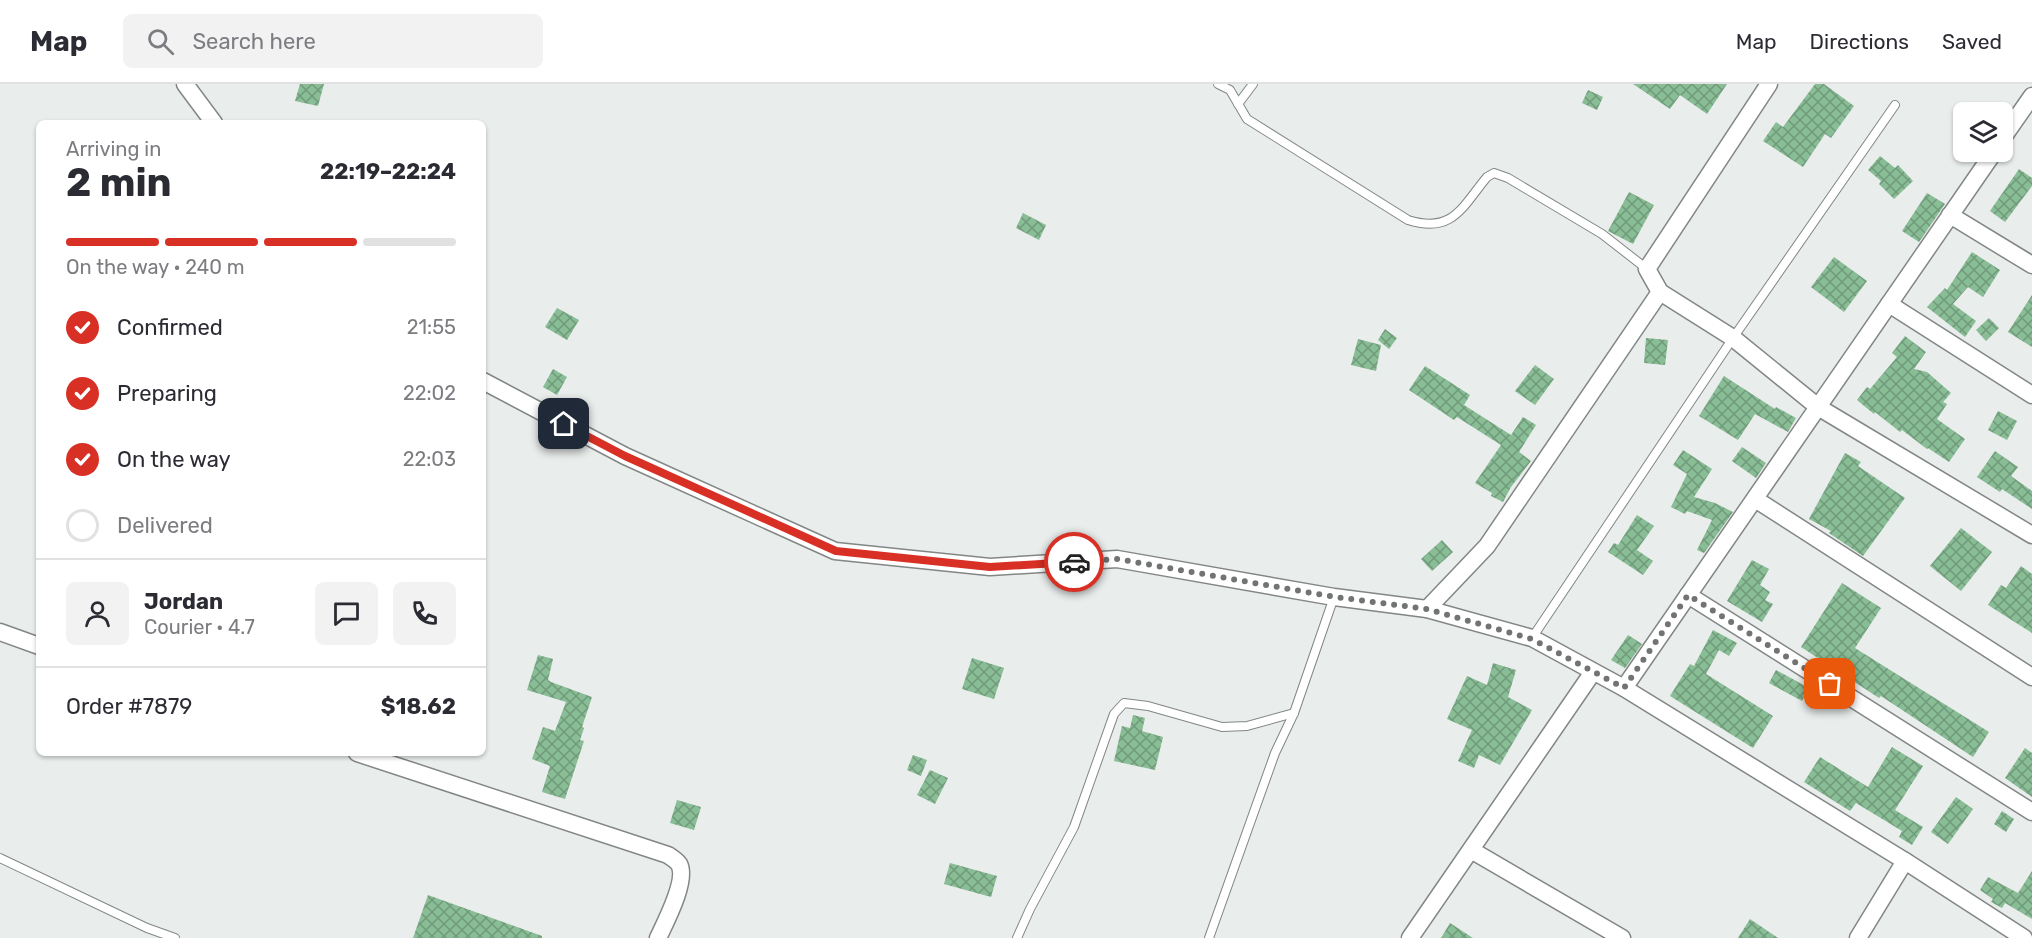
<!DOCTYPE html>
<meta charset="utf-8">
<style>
body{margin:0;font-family:Rubik,sans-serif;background:#f2f2f3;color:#2b2b33;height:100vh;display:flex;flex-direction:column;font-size:22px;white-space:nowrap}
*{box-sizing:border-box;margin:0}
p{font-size:20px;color:#7c7c81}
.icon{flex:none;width:33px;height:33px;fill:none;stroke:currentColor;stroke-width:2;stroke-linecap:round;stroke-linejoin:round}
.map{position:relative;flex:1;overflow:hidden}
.side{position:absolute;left:36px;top:36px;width:450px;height:636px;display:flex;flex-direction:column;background:#fff;border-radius:9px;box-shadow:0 2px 4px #0004}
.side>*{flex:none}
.buttons{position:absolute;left:1953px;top:18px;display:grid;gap:12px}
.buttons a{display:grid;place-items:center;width:60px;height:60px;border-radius:9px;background:#fff;box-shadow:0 2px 4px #0004;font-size:30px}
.pin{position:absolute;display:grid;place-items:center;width:51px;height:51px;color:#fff;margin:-26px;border-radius:12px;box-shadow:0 3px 9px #0006}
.courier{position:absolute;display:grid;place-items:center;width:60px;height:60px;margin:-30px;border:4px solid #d93025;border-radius:50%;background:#fff;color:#222;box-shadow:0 2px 8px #0007}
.overview em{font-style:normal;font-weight:700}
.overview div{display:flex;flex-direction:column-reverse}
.overview{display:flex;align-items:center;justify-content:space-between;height:102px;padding:0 30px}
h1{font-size:39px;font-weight:700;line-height:45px}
.bar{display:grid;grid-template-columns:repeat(4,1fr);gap:9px 6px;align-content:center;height:72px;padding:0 30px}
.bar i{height:8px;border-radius:4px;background:#e1e1e2}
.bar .on{background:#d93025}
.bar p{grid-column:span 4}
.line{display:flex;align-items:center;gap:15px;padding:0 30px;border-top:2px solid #e1e1e2}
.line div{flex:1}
.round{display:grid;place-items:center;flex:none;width:63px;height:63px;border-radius:9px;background:#f2f2f3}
ol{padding:0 30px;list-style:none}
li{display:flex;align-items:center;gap:18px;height:66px}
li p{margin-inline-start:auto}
li .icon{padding:6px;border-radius:50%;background:#d93025;color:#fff;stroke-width:4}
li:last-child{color:#7c7c81}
li i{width:33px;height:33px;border:3px solid #e1e1e2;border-radius:50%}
header{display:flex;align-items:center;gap:36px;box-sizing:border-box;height:84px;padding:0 30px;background:#fff;border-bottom:2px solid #e1e1e2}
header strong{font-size:28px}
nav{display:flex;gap:33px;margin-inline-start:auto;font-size:21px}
.search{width:420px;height:54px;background:#f2f2f3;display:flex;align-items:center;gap:15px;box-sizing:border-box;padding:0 21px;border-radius:9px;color:#7c7c81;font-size:22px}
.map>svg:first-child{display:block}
.building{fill:url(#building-cross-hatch)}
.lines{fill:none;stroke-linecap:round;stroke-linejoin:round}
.service-casing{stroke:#828685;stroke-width:10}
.minor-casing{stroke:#828685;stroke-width:19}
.service{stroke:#fff;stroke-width:8}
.minor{stroke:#fff;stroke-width:16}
.done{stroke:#727474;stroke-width:6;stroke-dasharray:0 10.8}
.route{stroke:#d93025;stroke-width:8}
</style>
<header>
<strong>Map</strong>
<div class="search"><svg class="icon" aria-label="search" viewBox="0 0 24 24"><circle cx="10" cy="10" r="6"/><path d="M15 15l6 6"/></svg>Search here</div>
<nav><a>Map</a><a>Directions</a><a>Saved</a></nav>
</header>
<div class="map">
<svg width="2032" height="854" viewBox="0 0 2032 854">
<defs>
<pattern id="building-cross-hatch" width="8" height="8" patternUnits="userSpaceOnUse" patternTransform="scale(1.5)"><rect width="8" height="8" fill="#88bd95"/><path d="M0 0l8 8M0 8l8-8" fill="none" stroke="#709a7a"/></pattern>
</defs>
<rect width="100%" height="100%" fill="#e9edec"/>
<!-- building -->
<g class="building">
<path d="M300 0H324L318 22 295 17Z"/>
<path d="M1633 0H1727L1707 30 1680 11 1670 25Z"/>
<path d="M1815 0H1824L1854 22 1831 54 1825 50 1803 83 1763 57 1776 38 1783 43Z"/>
<path d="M1588 6 1603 13 1597 26 1582 19Z"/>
<path d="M1880 72 1895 84 1898 81 1913 97 1894 115 1879 100 1881 97 1868 86Z"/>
<path d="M2019 85 2032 94V102L2005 138 1990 127Z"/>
<path d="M1629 108 1654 121 1633 160 1608 147Z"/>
<path d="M1927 109 1945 120 1919 158 1902 147Z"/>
<path d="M1023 129 1046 141 1039 156 1016 144Z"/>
<path d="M1972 168 2000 186 1983 213 1968 203 1953 220 1976 237 1965 253 1927 223 1945 204 1947 206Z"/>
<path d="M1834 173 1867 197 1844 228 1811 203Z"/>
<path d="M2032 211V263L2008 248Z"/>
<path d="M557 224 579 236 567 256 545 243Z"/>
<path d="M1989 234 1999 244 1986 257 1976 246Z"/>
<path d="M1385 245 1397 254 1389 265 1378 256Z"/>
<path d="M1905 252 1926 268 1914 285 1927 288 1951 309 1943 318 1947 320 1937 335 1965 355 1949 378 1928 364 1927 365 1902 346 1900 348 1875 328 1874 330 1857 316 1867 303 1870 305 1897 273 1892 269Z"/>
<path d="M1646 254 1668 256 1665 281 1644 279Z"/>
<path d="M1358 255 1381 261 1376 287 1351 281Z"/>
<path d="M1535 281 1554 295 1535 321 1515 307Z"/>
<path d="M1425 282 1470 311 1464 321 1511 351 1523 333 1536 341 1519 368 1531 377 1511 403 1503 418 1491 412 1492 409 1475 399 1501 361 1457 333 1454 336 1409 306Z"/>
<path d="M553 285 567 293 557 311 543 303Z"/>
<path d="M1724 292 1775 325 1776 323 1796 334 1788 348 1755 330 1738 356 1699 332Z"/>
<path d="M1998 327 2017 337 2007 356 1988 346Z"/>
<path d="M1742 363 1766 379 1756 394 1732 377Z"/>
<path d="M1683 366 1712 385 1694 413 1715 419 1733 428 1704 469 1697 466 1712 436 1687 427 1685 430 1671 423 1687 390 1673 381Z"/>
<path d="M1995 367 2018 383 2011 392 2032 407V425L2002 405 2000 408 1977 393Z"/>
<path d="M1845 369 1861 378 1858 382 1905 414 1863 472 1829 449 1831 447 1809 435Z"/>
<path d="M1637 431 1654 442 1637 466 1653 477 1643 491 1608 468 1614 459 1618 461Z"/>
<path d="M1961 444 1992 468 1961 507 1930 482Z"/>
<path d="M1442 456 1453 468 1432 487 1421 475Z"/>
<path d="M1752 476 1769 485 1760 501 1770 508 1765 516 1773 520 1762 538 1727 517Z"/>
<path d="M2021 482 2032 490V549L1988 521 2001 501 2006 504Z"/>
<path d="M1842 499 1881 524 1855 564 1989 648 1973 673 1881 612 1879 614 1801 563Z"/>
<path d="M1713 546 1737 559 1729 572 1719 566 1706 590 1773 632 1753 664 1670 612 1690 580 1694 582Z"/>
<path d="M1628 551 1642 560 1625 584 1611 576Z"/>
<path d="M538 571 553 575 548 596 551 598 592 613 582 643 584 644 580 656 584 657 565 715 542 708 550 682 532 675 543 643 555 647 566 618 527 606Z"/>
<path d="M972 574 1004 584 994 615 962 605Z"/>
<path d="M1493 579 1516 586 1508 613 1532 626 1500 681 1479 671 1474 684 1458 677 1472 646 1447 635 1467 592 1487 601Z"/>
<path d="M1776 586 1809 604 1802 617 1769 599Z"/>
<path d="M1133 631 1145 634 1142 647 1163 653 1155 686 1114 677 1122 642 1130 644Z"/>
<path d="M1892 663 1923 682 1895 726 1923 743 1912 761 1899 753 1902 747 1856 719 1850 727 1804 698 1820 673 1868 703Z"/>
<path d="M2025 664 2032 669V713L2005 694Z"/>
<path d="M913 671 927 676 921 692 907 686Z"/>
<path d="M930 686 948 694 935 720 917 711Z"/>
<path d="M1956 713 1973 725 1948 760 1931 748Z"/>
<path d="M677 716 701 723 694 746 670 739Z"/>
<path d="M2002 727 2014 735 2006 748 1994 740Z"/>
<path d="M950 779 997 792 991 813 944 800Z"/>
<path d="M2032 787V835L2005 819 2002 824 1991 818 1993 815 1980 806 1988 793 2018 809Z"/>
<path d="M428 811 542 852V854H413Z"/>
<path d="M1750 835 1778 854H1738Z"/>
<path d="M1450 839 1473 854H1441Z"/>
</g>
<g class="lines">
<defs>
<g id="service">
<path d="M1218 0 1230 6 1247 35 1408 136C1453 150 1462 123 1487 93L1494 89 1508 94 1602 150 1647 185"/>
<path d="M1238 20 1253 0"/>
<path d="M1532 554 1733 254 1895 21"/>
<path d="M0 774 147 844 175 854"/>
<path d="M1017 854 1030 825 1074 743 1114 630 1124 619 1148 622 1222 643 1247 642 1294 629"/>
<path d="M1209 854 1275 669 1294 629 1334 513"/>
</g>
<g id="minor">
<path d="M185 0 214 39"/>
<path d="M1769 0 1647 185 1660 208 1733 254 1818 323 2032 451"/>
<path d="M2002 55 2032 12"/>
<path d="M1950 131 2032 181"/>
<path d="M1889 220 2032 311"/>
<path d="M483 297 625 372 835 467 990 483 1117 475 1334 513 1427 525 1532 554 1624 604 1905 777 2024 854"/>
<path d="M1755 415 2032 593"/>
<path d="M1688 511 2032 728"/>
<path d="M1427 525 1487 462 1660 208"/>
<path d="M0 548 39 562"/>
<path d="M1624 604 1994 68"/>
<path d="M357 669 668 771C671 773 677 777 679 780 688 796 665 839 658 854"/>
<path d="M1471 766 1622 854"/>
<path d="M1410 854 1593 588"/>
<path d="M1858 854 1905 777"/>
</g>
</defs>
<!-- service casing -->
<use href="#service" class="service-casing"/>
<!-- minor casing -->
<use href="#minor" class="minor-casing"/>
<!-- service -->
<use href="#service" class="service"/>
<!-- minor -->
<use href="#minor" class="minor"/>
</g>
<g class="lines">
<!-- done -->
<path class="done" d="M1074 478 1117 475 1335 513 1427 525 1532 555 1624 604 1688 511 1830 600"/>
<!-- route -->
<path class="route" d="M564 340 625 372 836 467 990 483 1074 478"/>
</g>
</svg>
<div class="buttons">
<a><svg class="icon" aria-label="layers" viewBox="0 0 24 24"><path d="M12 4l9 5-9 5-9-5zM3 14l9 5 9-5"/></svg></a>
</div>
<div class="pin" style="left:1830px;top:600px;background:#ea580c"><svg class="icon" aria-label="bag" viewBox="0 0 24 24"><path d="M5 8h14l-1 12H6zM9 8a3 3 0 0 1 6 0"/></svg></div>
<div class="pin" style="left:564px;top:340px;background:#1f2937"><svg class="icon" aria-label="home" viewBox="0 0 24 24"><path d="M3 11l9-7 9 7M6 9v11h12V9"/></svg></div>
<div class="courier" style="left:1074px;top:478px"><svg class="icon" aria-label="car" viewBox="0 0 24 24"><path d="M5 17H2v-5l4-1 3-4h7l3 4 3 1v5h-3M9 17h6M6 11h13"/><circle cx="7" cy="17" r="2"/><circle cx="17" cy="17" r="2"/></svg></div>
<section class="side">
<div class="overview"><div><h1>2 min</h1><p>Arriving in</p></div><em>22:19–22:24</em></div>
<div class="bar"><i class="on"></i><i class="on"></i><i class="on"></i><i></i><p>On the way · 240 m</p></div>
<ol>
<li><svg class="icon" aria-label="check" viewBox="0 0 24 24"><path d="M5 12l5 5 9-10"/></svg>Confirmed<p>21:55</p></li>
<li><svg class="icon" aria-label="check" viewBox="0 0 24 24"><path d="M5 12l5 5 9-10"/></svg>Preparing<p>22:02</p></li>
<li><svg class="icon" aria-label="check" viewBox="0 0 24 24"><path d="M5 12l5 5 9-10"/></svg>On the way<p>22:03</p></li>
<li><i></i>Delivered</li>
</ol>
<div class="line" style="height:108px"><a class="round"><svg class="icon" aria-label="person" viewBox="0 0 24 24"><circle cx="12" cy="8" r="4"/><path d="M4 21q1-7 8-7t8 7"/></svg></a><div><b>Jordan</b><p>Courier · 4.7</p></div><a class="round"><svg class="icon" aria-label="chat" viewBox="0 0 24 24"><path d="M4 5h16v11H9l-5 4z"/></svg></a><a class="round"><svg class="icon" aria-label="phone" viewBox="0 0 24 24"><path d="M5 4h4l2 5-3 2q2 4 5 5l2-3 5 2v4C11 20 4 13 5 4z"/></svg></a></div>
<div class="line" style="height:78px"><div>Order #7879</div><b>$18.62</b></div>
</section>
</div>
